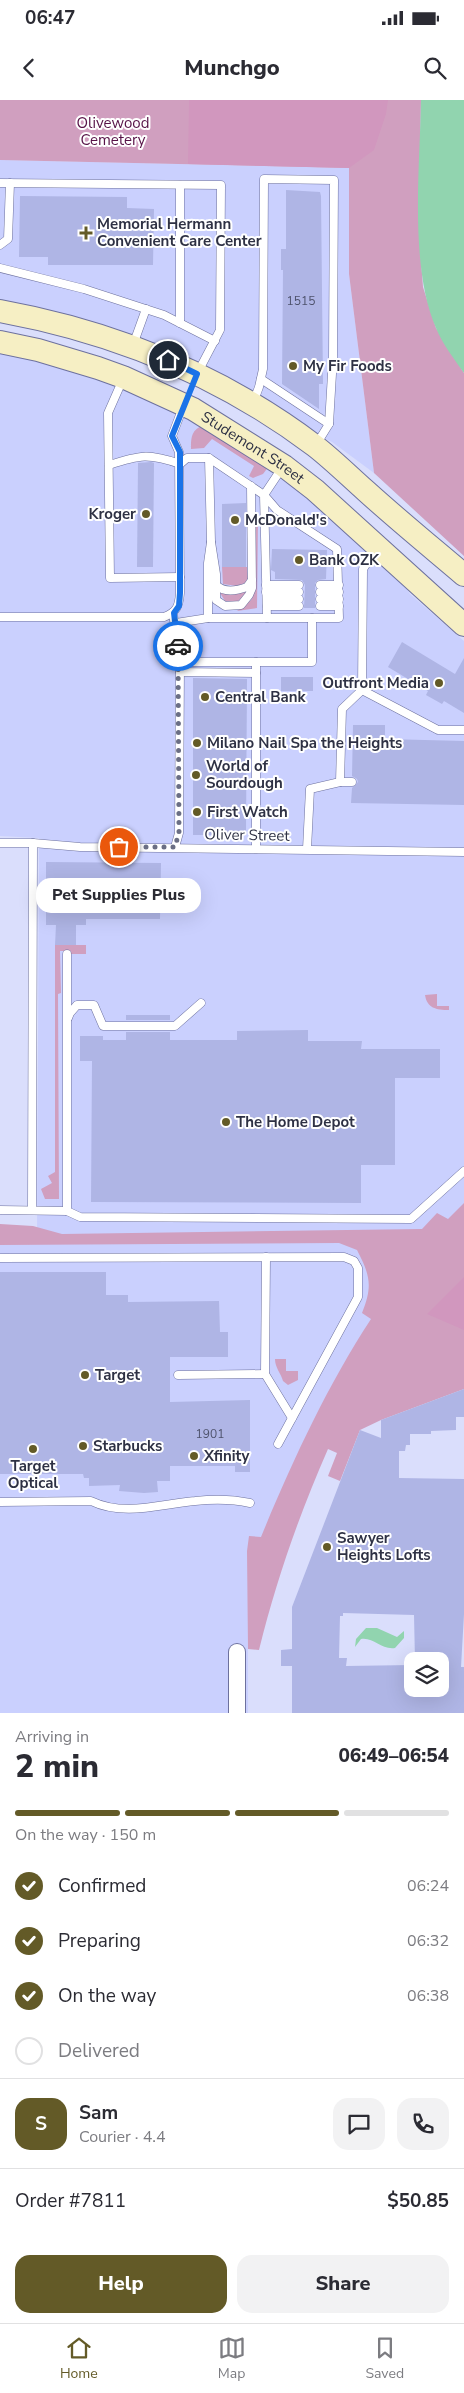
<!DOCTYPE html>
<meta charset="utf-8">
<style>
body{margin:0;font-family:"Nunito Sans",sans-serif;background:#f2f2f3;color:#2b2b33;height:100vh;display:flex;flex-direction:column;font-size:19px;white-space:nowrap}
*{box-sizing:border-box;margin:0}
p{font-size:16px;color:#7c7c81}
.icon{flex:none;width:28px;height:28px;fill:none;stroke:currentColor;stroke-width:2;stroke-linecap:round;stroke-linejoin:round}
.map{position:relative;height:1613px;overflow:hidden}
.panel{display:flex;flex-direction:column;background:#fff;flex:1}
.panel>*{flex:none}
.controls{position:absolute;left:404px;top:1552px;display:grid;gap:10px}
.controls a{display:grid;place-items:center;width:45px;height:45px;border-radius:10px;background:#fff;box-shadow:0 5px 20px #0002;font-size:25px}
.pin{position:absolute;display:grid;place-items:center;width:42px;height:42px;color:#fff;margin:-21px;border:2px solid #fff;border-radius:50%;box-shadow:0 1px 5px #0007}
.courier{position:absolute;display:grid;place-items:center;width:50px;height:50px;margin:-25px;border:4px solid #1a73e8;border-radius:50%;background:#fff;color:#222;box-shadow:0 1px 6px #0007}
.bubble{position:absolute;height:35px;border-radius:15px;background:#fff;box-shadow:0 5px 20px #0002;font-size:16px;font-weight:800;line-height:35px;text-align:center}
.head em{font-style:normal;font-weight:800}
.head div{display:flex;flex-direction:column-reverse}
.head{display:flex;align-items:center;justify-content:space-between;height:85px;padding:0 15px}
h1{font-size:32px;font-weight:800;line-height:38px}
.bar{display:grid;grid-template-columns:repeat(4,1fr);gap:8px 5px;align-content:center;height:60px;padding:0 15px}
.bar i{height:6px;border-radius:4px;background:#e1e1e2}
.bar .current{background:#635a27}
.bar p{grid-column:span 4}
.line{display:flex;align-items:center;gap:12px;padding:0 15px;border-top:1px solid #e1e1e2}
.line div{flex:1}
.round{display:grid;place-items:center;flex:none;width:52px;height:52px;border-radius:15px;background:#f2f2f3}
ol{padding:0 15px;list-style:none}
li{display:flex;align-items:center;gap:15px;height:55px}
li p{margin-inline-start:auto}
li .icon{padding:5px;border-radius:50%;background:#635a27;color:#fff;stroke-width:4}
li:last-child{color:#7c7c81}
li i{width:28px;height:28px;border:2px solid #e1e1e2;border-radius:50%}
.primary-button{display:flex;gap:10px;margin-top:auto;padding:10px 15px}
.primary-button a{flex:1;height:58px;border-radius:15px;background:#635a27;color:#fff;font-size:20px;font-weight:800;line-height:58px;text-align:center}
.primary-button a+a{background:#f2f2f3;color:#2b2b33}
.status{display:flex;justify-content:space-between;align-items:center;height:35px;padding:0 25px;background:#fff;direction:ltr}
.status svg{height:14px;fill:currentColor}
header{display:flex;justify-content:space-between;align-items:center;height:65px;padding:0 15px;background:#fff;font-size:22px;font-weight:800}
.tabs{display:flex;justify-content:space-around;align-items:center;height:70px;border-top:1px solid #e1e1e2;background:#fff;font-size:14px;color:#7c7c81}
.tabs a{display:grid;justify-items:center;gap:2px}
.tabs .current{color:#635a27}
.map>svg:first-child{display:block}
.built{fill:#cad0fe}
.green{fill:#d09fbf}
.forest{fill:#d197be}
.water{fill:#91d4af}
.building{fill:#afb5e5;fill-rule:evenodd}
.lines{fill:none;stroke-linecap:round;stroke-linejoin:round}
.lane-casing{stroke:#6d719e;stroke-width:9}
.street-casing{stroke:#6d719e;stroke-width:18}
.secondary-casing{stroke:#6d719e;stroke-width:24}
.lane{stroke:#fff;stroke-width:8}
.street{stroke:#fff;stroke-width:16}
.secondary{stroke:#f6efc4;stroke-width:22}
.done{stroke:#6a6e84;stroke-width:5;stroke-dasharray:0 9}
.route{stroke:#1a73e8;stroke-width:6}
.poi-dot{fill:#635a27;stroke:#fff;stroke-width:2}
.labels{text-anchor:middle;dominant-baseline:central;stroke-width:4;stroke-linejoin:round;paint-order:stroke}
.number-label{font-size:12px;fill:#4e526c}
.park-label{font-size:15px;fill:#571247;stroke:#fff}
.poi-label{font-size:15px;font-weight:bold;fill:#2e3144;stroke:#fff;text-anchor:start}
.street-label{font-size:15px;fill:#2e3144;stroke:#fff}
</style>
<div class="status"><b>06:47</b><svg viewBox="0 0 49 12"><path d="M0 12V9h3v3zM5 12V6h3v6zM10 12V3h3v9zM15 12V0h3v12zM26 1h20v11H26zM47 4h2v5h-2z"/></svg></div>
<header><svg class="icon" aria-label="back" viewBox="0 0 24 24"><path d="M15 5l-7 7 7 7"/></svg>Munchgo<svg class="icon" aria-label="search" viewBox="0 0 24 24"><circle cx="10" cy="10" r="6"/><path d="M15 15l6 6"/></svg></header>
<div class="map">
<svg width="464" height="1613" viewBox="0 0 464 1613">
<rect width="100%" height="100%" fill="#dadefc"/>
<!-- built -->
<g class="built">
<path d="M0 60 349 68V174L374 373 332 342 80 220 28 205 0 200Z"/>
<path d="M0 250 37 258 155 299 278 366 402 482 410 494 464 541V1125L341 1295 272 1446 248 1549V1613H0V1141L37 1140 39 738 0 736Z"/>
</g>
<!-- green -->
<g class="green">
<path d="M0 0H421L419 133 423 187 436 228 464 273V456L374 373 349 174V68L0 60Z"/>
<path d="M202 326 269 366 263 374 253 378 249 376 254 366 212 339 204 348 191 349C191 339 191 330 202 326Z"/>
<path d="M255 417H258L257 508 237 511 251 500 255 488Z"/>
<path d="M222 467H247L248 478 245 483 237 486 223 484Z"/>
<path d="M248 489 245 495 237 502 225 501 220 493Z"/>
<path d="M55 845H86V854H71V851H60L61 893 58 894 59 1099H45L41 1089 52 1083 48 1076 55 1072Z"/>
<path d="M437 894V906H449V910C436 910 427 908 425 895Z"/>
<path d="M464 1103V1289L381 1320 360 1330 340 1381 328 1376 337 1353 328 1349C299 1415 276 1481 259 1550L248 1549 247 1451 249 1436 261 1437C291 1364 327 1286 371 1219L362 1213C373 1186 370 1175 357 1150L339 1143 0 1145V1124L33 1126 62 1134 422 1129 437 1113 448 1119Z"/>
<path d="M275 1259H286V1271H298V1280L288 1285 283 1281C281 1273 275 1268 275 1259Z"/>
</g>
<!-- forest -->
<g class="forest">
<path d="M189 0H388L386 14 374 50 349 68 188 64Z"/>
<path d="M464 1177V1230L427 1214Z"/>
</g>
<!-- water -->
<g class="water">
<path d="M421 0H464V273C454 259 442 243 436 228 409 166 420 67 421 0Z"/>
<path d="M366 1528H377L397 1537 404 1531V1538L395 1548C381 1550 374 1537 361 1539L355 1547 356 1539Z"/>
</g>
<!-- building -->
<g class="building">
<path d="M286 90 320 92 321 96 323 284H319V309L282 284 283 170H281V149H286Z"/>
<path d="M20 96 127 97V108L154 109 153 165H48V157H19Z"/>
<path d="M151 362 154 363 153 467H137L138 363Z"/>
<path d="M246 403V467H222V404Z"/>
<path d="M272 449 327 450 326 479 318 480 315 483V508H304L305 485 302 480 275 479V472L271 470Z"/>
<path d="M402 542 455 574 464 558V613L444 601 442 604 426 595 428 591 388 567Z"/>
<rect x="281" y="577" width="32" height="14"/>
<path d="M193 578 247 579 246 735H193Z"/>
<path d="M353 625H385V639L464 641V705L351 703 352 688 358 682 357 679 352 676Z"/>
<path d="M46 762 161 763 160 819H86V825H76V845H55L56 825H46Z"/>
<rect x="126" y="915" width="44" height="5"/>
<path d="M308 930V941H362L361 949H440V978H395V1065H361V1103L91 1102 92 961H80V936H103V940H126V932H170V940H237V931Z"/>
<path d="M0 1172H106V1195H128V1202L219 1201 220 1232H228V1257H170V1302L250 1300V1372H235V1366H170V1381H157L158 1392 144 1393 119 1391 120 1385 89 1386V1378H84L83 1374H0Z"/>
<path d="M464 1289V1317H456V1330L431 1331V1334H410V1345H406L405 1351H399V1378L464 1379V1514L461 1567H464V1613H292V1566H281V1550L292 1549V1507L360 1330 381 1338V1320ZM343 1513 414 1515 415 1561H440V1589H412V1565L346 1566 347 1558H339L340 1516H343Z"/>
</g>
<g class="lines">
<defs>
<g id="lane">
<path d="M0 83 221 85 220 230 198 272"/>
<path d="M180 85V223"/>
<path d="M0 145 8 139 10 83"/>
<path d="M0 168 84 189 164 215 215 241"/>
<path d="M133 245 146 209"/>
<path d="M123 279 108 313 110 478 180 477"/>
<path d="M261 279 329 324"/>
<path d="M253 303 259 287 263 269 264 79 334 80 333 257 329 324 316 345"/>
<path d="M109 365C140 355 148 353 180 364L187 358H209L264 395 277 410 337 449 339 518H267L264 395 282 368"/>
<path d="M211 442 216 474V500L225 506 241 505 249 495 252 488 251 386"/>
<path d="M216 485C224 493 236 491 247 487L252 480"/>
<path d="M266 485H299"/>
<path d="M320 485H339"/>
<path d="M266 492H299"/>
<path d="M320 492H339"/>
<path d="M267 499H299"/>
<path d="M320 499H339"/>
<path d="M267 506H299"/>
<path d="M320 506H339"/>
<path d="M173 513 180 562 179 733 175 747"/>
<path d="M0 517H164C177 512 179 506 180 493L179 352 172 336 183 307"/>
<path d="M208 518V463L211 442 209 358"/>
<path d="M176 523 208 518H267"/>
<path d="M180 562H312V518"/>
<path d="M180 572 256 573"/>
<path d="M362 590 438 630H464"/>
<path d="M352 682H340L342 609 362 590 363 469 376 449"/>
<path d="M0 743H33L80 747 464 752"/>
<path d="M256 749V562"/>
<path d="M307 749 310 689 340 682"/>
<path d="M67 854V1111"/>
<path d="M68 918 70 913 77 905H94L103 926H175L201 903"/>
<path d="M32 1109 33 743"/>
<path d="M0 1110 67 1111 80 1117 411 1119 464 1071"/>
<path d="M266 1157 265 1274 292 1318"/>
<path d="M0 1158 344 1157 354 1161 358 1168V1197L278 1344"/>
<path d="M178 1275 265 1274"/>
<path d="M0 1402 91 1401C124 1417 161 1404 195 1401 213 1399 232 1399 250 1403"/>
</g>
<path id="street" d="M237 1613V1552"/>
<g id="secondary">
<path d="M0 211C115 232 221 275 315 346 333 360 349 376 366 391 398 420 431 447 464 475"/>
<path id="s1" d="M0 242 38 250 98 268 123 277 193 309 284 366 315 390 464 525"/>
</g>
</defs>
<!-- lane casing -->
<use href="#lane" class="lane-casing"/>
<!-- street casing -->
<use href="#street" class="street-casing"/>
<!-- secondary casing -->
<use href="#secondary" class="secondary-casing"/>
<!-- lane -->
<use href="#lane" class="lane"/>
<!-- street -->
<use href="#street" class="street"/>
<!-- secondary -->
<use href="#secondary" class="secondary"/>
</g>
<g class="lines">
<!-- done -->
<path class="done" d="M119 747H175L179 732 178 546"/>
<!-- route -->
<path class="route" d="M168 260 197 274 172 336 180 352V493L179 506 174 513 178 546"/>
</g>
<!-- markers -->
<g class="poi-dot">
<path d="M83.5 125.5h5v5h5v5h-5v5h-5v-5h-5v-5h5z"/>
<circle cx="293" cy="266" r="5"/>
<circle cx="146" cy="414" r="5"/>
<circle cx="235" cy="420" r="5"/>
<circle cx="299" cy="460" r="5"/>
<circle cx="439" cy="583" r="5"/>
<circle cx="205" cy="597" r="5"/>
<circle cx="197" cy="643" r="5"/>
<circle cx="196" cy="675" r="5"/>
<circle cx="197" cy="712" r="5"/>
<circle cx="226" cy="1022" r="5"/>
<circle cx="85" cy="1275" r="5"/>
<circle cx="83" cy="1346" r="5"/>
<circle cx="33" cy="1349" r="5"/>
<circle cx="194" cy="1356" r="5"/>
<circle cx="327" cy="1447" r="5"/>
</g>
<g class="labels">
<!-- number labels -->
<g class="number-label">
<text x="301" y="201">1515</text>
<text x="210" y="1334">1901</text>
</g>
<!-- park labels -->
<g class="park-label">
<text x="113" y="23">Olivewood<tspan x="113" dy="17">Cemetery</tspan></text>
</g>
<!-- poi labels -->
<g class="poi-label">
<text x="97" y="124">Memorial Hermann<tspan x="97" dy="17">Convenient Care Center</tspan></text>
<text x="303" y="266">My Fir Foods</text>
<text x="136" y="414" text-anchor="end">Kroger</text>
<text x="245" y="420">McDonald's</text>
<text x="309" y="460">Bank OZK</text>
<text x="429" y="583" text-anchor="end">Outfront Media</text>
<text x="215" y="597">Central Bank</text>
<text x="207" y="643">Milano Nail Spa the Heights</text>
<text x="206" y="666">World of<tspan x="206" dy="17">Sourdough</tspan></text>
<text x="207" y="712">First Watch</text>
<text x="236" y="1022">The Home Depot</text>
<text x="95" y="1275">Target</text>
<text x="93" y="1346">Starbucks</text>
<text x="204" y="1356">Xfinity</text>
<text x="33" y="1366" text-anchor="middle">Target<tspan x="33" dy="17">Optical</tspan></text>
<text x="337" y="1438">Sawyer<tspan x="337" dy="17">Heights Lofts</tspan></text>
</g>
<!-- street labels -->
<g class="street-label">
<text stroke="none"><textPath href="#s1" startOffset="276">Studemont Street</textPath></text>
<text transform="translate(247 735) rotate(1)">Oliver Street</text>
</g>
</g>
</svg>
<div class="controls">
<a><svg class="icon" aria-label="layers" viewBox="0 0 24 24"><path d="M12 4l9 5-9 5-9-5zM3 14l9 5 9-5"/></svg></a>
</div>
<div class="pin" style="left:119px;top:747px;background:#ea580c"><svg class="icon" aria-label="bag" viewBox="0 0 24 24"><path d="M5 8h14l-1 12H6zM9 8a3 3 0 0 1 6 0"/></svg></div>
<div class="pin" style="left:168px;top:260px;background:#1f2937"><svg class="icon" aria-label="home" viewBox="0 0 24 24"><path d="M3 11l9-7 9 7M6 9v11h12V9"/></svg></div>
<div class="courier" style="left:178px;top:546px"><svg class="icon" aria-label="car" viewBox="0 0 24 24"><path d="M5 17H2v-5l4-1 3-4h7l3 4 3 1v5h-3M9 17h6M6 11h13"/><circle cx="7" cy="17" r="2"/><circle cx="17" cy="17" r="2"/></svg></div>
<div class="bubble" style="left:36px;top:778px;width:165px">Pet Supplies Plus</div>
</div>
<section class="panel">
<div class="head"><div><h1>2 min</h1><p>Arriving in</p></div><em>06:49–06:54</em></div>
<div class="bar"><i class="current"></i><i class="current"></i><i class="current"></i><i></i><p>On the way · 150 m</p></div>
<ol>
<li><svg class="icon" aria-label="check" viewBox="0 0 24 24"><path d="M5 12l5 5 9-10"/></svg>Confirmed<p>06:24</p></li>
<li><svg class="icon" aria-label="check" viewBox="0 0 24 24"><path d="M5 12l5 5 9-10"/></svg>Preparing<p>06:32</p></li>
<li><svg class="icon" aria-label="check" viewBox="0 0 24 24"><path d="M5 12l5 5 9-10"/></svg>On the way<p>06:38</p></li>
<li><i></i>Delivered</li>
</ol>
<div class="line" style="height:90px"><b class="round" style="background:#635a27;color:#fff">S</b><div><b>Sam</b><p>Courier · 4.4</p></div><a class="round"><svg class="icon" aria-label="chat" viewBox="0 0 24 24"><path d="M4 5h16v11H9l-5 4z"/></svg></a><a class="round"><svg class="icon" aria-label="phone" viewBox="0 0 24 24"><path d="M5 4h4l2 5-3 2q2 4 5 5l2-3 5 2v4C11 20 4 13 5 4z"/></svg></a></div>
<div class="line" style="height:65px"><div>Order #7811</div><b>$50.85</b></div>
<div class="primary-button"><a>Help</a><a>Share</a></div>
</section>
<nav class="tabs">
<a class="current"><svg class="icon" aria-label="home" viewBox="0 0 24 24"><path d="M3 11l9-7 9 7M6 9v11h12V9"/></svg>Home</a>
<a><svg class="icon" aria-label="map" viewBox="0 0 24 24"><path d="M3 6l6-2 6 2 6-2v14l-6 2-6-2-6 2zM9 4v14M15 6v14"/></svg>Map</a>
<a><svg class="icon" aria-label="saved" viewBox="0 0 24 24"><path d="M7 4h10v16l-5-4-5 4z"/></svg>Saved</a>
</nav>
